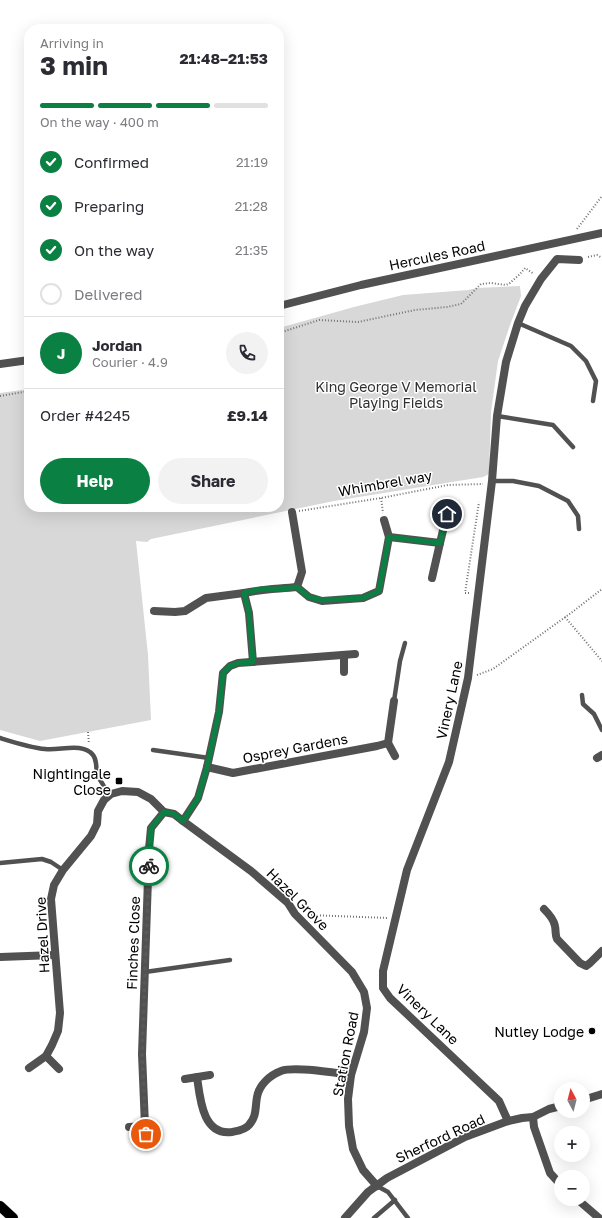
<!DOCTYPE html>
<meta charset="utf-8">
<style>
body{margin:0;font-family:"Golos Text",sans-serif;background:#f2f2f3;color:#2b2b33;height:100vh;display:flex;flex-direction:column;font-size:15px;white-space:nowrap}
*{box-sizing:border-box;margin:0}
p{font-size:13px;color:#7c7c81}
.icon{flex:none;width:22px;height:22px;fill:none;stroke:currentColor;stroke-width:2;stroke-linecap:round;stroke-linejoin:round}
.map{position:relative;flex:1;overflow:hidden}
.panel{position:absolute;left:24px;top:24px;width:260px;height:488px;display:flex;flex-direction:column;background:#fff;border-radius:16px;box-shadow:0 4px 16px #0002}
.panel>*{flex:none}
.needle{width:26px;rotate:353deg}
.buttons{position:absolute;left:554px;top:1082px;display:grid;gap:8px}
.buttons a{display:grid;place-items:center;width:36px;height:36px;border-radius:50%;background:#fff;box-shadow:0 4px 16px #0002;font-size:20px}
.pin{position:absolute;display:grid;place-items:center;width:34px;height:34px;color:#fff;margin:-17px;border:2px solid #fff;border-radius:50%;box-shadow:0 1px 4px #0007}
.courier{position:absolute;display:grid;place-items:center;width:40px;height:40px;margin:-20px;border:3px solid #0b8043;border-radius:50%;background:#fff;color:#222;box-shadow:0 1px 5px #0007}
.summary em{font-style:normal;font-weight:700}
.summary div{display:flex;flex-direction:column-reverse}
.summary{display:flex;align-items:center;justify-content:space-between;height:68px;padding:0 16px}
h1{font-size:26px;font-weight:700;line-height:30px}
.bar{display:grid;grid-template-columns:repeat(4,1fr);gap:6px 4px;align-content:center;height:48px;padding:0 16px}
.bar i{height:5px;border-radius:3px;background:#e1e1e2}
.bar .active{background:#0b8043}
.bar p{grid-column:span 4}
.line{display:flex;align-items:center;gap:10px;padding:0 16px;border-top:1px solid #e1e1e2}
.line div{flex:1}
.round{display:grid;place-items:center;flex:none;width:42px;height:42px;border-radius:21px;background:#f2f2f3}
ol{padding:0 16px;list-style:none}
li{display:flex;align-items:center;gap:12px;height:44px}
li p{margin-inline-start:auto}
li .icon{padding:4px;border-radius:50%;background:#0b8043;color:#fff;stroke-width:4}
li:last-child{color:#7c7c81}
li i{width:22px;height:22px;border:2px solid #e1e1e2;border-radius:50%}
.primary-button{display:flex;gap:8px;margin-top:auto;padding:8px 16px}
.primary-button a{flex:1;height:46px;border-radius:24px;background:#0b8043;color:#fff;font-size:16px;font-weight:700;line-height:46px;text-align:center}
.primary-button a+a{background:#f2f2f3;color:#2b2b33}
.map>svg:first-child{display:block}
.green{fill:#d8d8d8}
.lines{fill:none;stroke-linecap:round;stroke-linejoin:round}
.primary-casing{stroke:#dbdbdb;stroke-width:11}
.path{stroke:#737373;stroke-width:2;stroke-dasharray:1 2;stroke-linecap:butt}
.service{stroke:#515151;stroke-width:4.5}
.minor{stroke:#515151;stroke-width:8}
.tertiary{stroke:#515151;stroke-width:8}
.primary{stroke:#000;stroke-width:10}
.done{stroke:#595959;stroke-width:4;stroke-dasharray:0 7.2}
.route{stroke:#0b8043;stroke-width:5}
.poi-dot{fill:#000;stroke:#fff;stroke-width:1.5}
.labels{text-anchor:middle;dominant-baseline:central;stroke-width:3;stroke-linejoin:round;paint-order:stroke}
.street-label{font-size:14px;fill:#000;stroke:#fff}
.park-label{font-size:14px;fill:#2f2f2f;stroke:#fff}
.poi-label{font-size:14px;fill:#000;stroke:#fff;text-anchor:end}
</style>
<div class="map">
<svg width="602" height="1218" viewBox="0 0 602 1218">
<rect width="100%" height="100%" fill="#fff"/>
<!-- green -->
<path class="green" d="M520 286 521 296 510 325 498 361 491 412 489 474 483 477 334 501 151 539 147 542 136 541 148 655 151 720 40 741 0 730V393L29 389V507H279V328L354 307 403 295 468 290 477 288Z"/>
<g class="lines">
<defs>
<path id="primary" d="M0 1206 13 1218"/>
</defs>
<!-- primary casing -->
<use href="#primary" class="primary-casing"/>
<!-- path -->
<g class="path">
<path d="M577 229 602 196"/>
<path d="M588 257 597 255 602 258"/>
<path d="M279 333 319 320 358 322 415 310 447 307 461 304 481 284 491 283 506 285 510 283 520 274 525 268 534 274"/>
<path d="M0 396 29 391"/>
<path d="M381 498 383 513"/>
<path d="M299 511 381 498 448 485 483 484"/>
<path d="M469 593H465L479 502"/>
<path d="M565 617 602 661"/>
<path d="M477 675 493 669 571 613 602 589"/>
<path d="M88 732 89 744"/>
<path d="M308 915 388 918"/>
</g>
<!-- service -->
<g class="service">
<path d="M518 323 571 346 586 361 596 381 593 401"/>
<path d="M497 416 553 425 573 447"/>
<path d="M492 481H513L539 486 568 501 578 516 579 529"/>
<path d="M582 695 583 704 594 714 602 730"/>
<path d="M394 701 400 661 405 643"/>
<path d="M0 738C13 742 32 748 45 749 60 751 82 742 93 755 98 761 95 770 98 776 103 787 107 785 105 799"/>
<path d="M153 750 209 758"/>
<path d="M0 863 42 859 51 862 63 870"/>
<path d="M145 972 230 960"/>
<path d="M377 1186 388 1192 408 1218"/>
<path d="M374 1218 395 1200"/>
</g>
<!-- minor -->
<g class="minor">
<path d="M292 512 302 572 297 587"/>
<path d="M389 537 440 543 432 578"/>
<path d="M440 543 447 514"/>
<path d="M154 611 175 612 185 611 206 598 244 593"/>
<path d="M344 655V672"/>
<path d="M253 662 249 613 244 593C262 589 279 589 297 587L309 597 322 601 363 598 379 591 389 537 384 520"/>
<path d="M388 743 395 756"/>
<path d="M597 758 602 755"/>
<path d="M207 767 233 773 377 746 388 743 394 701"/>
<path d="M183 821 198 798 207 767 219 712 223 673 230 666 238 663 355 654"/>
<path d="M544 909C549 914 554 920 555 926 556 931 555 935 557 939L580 963 586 966 590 963 602 951"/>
<path d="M0 957 55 955"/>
<path d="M46 1056 59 1069"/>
<path d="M29 1068 46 1056 52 1045 58 1031 60 1013 51 899 54 885 63 870 91 836 97 824 98 811 104 800 111 794 122 791 138 792 151 799 164 812"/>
<path d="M197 1077C200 1097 202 1136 232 1132 237 1131 245 1130 249 1125 257 1116 255 1108 257 1097 259 1085 270 1075 281 1071 295 1066 335 1073 351 1075"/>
<path d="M185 1079 210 1075"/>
<path d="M583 1100 602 1094"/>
<path d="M533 1117 534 1127 550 1173 561 1185"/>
<path d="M508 1121 499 1101 390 998 383 988V971L407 870 449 762 468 678 492 481 497 416 506 362 518 323 525 306 541 279 557 259 579 260"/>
<path d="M129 1127 145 1126"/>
<path d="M147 1143 145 1126 142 1054 149 849 151 828 164 812 174 814 183 821 251 871 288 903 295 914 352 972 364 992 367 1008 364 1032 351 1075 348 1099 349 1126 353 1149 363 1170 377 1186"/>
<path d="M577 1199 599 1218"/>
<path d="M345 1218 368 1192 387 1178 465 1137 508 1121 522 1118 533 1117 549 1109 561 1106"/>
</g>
<!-- tertiary -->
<g class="tertiary">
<path d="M279 306 361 285 602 233"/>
<path d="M0 364 29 360"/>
</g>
<!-- primary -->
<use href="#primary" class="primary"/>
</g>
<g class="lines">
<!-- done -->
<path class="done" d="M146 1134 142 1054 149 866"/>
<!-- route -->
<path class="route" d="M149 866 151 828 164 812 174 814 183 821 198 798 207 767 219 712 223 673 230 666 238 663 253 662 249 613 244 593 261 589H280L297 587 309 597 322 600 363 598 379 591 389 537 440 543 447 514"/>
</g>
<!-- markers -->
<g class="poi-dot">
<rect x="115" y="777" width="8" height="8" rx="2"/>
<circle cx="592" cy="1031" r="4"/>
</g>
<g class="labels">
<!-- street labels -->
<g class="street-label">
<text transform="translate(437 255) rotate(-12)">Hercules Road</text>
<text transform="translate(385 483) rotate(-10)">Whimbrel way</text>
<text transform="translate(449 700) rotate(-78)">Vinery Lane</text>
<text transform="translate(295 748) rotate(-11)">Osprey Gardens</text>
<text transform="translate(298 899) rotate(45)">Hazel Grove</text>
<text transform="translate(42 935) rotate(-93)">Hazel Drive</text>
<text transform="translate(133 943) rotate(-88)">Finches Close</text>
<text transform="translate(428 1014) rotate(44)">Vinery Lane</text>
<text transform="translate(345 1054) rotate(-79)">Station Road</text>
<text transform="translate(440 1138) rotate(-25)">Sherford Road</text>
</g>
<!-- park labels -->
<g class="park-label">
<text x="396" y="386">King George V Memorial<tspan x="396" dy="16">Playing Fields</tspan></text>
</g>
<!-- poi labels -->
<g class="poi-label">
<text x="111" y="773">Nightingale<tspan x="111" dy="16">Close</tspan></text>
<text x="584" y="1031">Nutley Lodge</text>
</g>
</g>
</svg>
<div class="buttons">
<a><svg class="needle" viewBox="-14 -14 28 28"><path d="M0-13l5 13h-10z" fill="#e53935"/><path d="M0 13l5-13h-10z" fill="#7c7c81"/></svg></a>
<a>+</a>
<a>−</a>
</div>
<div class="pin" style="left:146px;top:1134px;background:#ea580c"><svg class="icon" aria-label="bag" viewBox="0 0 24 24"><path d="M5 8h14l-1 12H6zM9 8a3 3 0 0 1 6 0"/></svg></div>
<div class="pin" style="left:447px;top:514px;background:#1f2937"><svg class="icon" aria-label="home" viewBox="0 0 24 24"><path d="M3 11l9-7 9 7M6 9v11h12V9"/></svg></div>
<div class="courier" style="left:149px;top:866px"><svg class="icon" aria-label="bike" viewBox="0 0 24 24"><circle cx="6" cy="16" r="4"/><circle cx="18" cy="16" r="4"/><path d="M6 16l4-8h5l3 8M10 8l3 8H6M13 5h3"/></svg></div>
<section class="panel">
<div class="summary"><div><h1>3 min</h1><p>Arriving in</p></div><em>21:48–21:53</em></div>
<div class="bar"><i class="active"></i><i class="active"></i><i class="active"></i><i></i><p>On the way · 400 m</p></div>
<ol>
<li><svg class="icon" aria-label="check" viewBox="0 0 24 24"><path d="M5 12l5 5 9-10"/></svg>Confirmed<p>21:19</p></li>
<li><svg class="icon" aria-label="check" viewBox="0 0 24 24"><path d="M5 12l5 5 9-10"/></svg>Preparing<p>21:28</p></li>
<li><svg class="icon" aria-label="check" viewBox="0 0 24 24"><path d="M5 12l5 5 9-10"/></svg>On the way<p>21:35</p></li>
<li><i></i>Delivered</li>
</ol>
<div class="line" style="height:72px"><b class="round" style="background:#0b8043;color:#fff">J</b><div><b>Jordan</b><p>Courier · 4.9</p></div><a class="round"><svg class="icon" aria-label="phone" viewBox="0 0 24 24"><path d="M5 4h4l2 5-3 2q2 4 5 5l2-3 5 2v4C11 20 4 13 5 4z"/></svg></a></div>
<div class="line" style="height:52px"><div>Order #4245</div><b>£9.14</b></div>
<div class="primary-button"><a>Help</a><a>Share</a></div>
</section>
</div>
